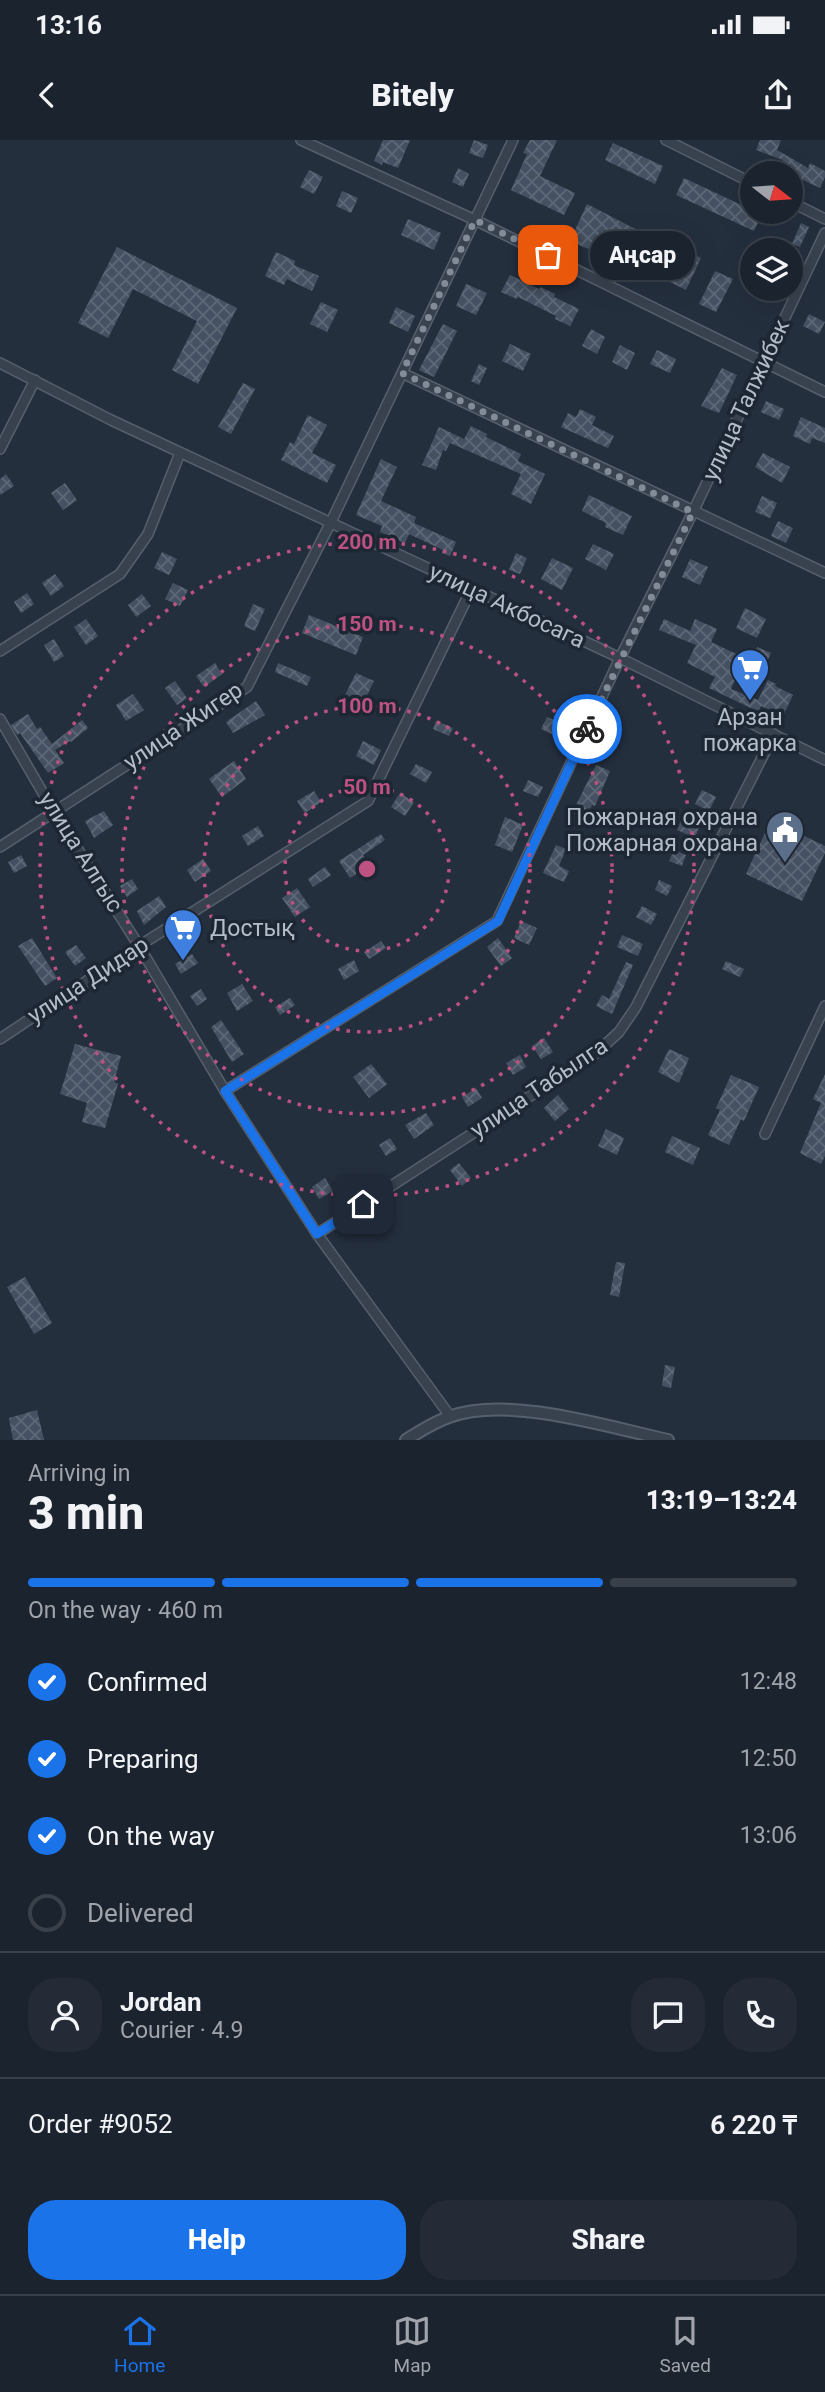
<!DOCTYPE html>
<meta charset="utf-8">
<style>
body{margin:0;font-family:Roboto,sans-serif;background:#242b36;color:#f1f3f6;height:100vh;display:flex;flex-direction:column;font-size:26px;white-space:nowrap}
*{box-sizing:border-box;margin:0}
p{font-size:23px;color:#a0a4aa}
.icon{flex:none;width:38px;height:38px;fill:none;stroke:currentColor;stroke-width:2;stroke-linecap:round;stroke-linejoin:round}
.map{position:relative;height:1300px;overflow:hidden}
.details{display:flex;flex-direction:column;background:#1b232e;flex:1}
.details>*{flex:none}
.needle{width:46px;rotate:107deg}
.fabs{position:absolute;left:740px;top:21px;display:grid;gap:14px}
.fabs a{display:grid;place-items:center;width:63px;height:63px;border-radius:50%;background:#1b232e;box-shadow:0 7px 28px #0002,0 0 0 2px #39404a;font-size:35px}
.pin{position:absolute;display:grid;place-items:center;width:60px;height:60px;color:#fff;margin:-30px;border-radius:14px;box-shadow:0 4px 10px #0006}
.courier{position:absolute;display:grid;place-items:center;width:70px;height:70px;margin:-35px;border:5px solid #1a73e8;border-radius:50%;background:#fff;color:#222;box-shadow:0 2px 9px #0007}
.bubble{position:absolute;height:49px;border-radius:24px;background:#1b232e;box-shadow:0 7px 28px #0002,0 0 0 2px #39404a;font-size:23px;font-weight:800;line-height:49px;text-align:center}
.overview em{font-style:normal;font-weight:800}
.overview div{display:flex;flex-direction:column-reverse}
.overview{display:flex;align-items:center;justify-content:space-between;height:119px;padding:0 28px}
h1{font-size:46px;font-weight:800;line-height:52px}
.bar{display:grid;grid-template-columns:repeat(4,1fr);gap:10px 7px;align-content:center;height:84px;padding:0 28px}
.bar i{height:9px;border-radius:5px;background:#39404a}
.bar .active{background:#1a73e8}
.bar p{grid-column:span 4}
.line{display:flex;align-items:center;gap:18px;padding:0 28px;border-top:2px solid #39404a}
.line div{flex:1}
.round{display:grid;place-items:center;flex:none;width:74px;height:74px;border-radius:28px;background:#242b36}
ol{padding:0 28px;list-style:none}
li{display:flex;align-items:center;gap:21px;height:77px}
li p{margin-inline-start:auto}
li .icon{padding:7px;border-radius:50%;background:#1a73e8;color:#fff;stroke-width:4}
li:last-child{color:#a0a4aa}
li i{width:38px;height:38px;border:4px solid #39404a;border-radius:50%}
.action{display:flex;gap:14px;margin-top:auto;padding:14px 28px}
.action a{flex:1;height:80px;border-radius:28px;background:#1a73e8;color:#fff;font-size:28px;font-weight:800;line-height:80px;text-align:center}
.action a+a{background:#242b36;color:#f1f3f6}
.status{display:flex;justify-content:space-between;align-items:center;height:49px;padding:0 35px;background:#1b232e;direction:ltr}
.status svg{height:19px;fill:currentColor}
header{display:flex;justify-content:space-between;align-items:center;height:91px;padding:0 28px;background:#1b232e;font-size:32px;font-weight:800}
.tab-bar{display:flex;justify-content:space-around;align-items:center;height:98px;border-top:2px solid #39404a;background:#1b232e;font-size:19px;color:#a0a4aa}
.tab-bar a{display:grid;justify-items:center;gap:4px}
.tab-bar .active{color:#1a73e8}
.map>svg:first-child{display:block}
.building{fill:url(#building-cross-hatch)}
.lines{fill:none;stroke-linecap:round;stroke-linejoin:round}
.minor-casing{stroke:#565f6c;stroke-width:12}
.tertiary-casing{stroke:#565f6c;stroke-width:14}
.minor{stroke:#38414e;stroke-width:9}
.tertiary{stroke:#38414e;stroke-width:10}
.done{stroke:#828b98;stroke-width:7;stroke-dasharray:0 12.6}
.route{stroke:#1a73e8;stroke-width:9}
.ring{fill:none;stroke:#bd5182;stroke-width:3.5;stroke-dasharray:3.5 7}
.labels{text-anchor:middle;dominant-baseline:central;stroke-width:7;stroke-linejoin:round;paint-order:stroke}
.street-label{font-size:23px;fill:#b4bcc9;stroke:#1d2633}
.poi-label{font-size:23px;fill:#b4bcc9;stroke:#1d2633}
.centre{fill:#bd5182;stroke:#1d2633;stroke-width:3.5}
.ring-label{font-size:21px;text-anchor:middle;font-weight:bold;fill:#bd5182;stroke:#1d2633;stroke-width:7;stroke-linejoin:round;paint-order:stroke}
</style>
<div class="status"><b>13:16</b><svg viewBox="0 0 49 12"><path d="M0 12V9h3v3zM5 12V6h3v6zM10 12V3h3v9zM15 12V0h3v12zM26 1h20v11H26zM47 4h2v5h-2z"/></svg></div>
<header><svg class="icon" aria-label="back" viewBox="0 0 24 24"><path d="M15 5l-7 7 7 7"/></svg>Bitely<svg class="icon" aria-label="share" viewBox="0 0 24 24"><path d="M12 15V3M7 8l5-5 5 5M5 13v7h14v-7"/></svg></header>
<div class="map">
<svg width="825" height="1300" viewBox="0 0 825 1300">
<defs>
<pattern id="building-cross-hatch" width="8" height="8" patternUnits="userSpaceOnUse" patternTransform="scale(1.75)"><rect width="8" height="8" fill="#455162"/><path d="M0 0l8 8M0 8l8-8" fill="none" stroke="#5d6877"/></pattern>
</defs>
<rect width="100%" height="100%" fill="#242f3e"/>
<!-- building -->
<g class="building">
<path d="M383 0H410L398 28 383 22 382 25 374 21Z"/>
<path d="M474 0 488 5 483 18 469 13Z"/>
<path d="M530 0H557L540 36 575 53 564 75 511 50 527 14 523 13Z"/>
<path d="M760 0H781L777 10 808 28 810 23 825 31V37L820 48 778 28 783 20 756 10Z"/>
<path d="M613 3 663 26 655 44 605 20Z"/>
<path d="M458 28 469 34 463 47 452 42Z"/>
<path d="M309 30 323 37 314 54 300 47Z"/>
<path d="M684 38 752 70V72L762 74 754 91 676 55Z"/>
<path d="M342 51 358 58 351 73 336 66Z"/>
<path d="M587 64 647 95 649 91 701 118 686 150 623 119 621 123 570 101Z"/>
<path d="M408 79 441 93 434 110 401 95Z"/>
<path d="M801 83 809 87 800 107 792 104Z"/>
<path d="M117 107 237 168 198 244 172 230 197 181 133 149 108 198 78 183Z"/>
<path d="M276 112 295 121 294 125 319 136 312 151 287 139 284 145 265 136Z"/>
<path d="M715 131 733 139 716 172 699 164Z"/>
<path d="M510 135 539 149 541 147 555 154 554 157 579 169 570 186 555 179 556 176 518 157 517 159 501 152Z"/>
<path d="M466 144 487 153 476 175 456 166Z"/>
<path d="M321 162 338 170 327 192 310 184Z"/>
<path d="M396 167 415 176 408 192 389 183Z"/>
<path d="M809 174 825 182 819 194 803 186Z"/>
<path d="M443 184 457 191 434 237 419 230Z"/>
<path d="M591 189 605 197 597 214 582 206Z"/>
<path d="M510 204 531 214 523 231 502 221Z"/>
<path d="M620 205 635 213 627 230 612 222Z"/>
<path d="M657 210 676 219 670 233 650 224Z"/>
<path d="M479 224 487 228 479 245 471 241Z"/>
<path d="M722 228 737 235 719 273 701 266Z"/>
<path d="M243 243 255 249 231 294 218 287Z"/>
<path d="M766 261 784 269 779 280 761 272Z"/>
<path d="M580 269 596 277 592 285 614 296 608 308 561 287 568 273 576 277Z"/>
<path d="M308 275 327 285 312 313 336 325 327 343 281 320 290 302 294 304Z"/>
<path d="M801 277 825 288V303L812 298 810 304 793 296Z"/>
<path d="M471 286 487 294 486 297 521 314 518 321 545 334 531 364 511 354 521 334 450 303 446 311 443 310 436 330 422 325 439 287 464 299Z"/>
<path d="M763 313 790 327 782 343 755 327Z"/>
<path d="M381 319 397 327 381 361 416 377 414 383 456 402 450 416 442 413 443 410 409 394 405 403 380 392 382 386 356 375Z"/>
<path d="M6 334 14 346 0 355V339Z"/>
<path d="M65 343 77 360 63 370 51 353Z"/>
<path d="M589 355 632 376 623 395 605 387 606 383 582 371Z"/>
<path d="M762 356 777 363 770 378 755 372Z"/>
<path d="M778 381 793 388 786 403 771 396Z"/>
<path d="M593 404 614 414 606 430 585 419Z"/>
<path d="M162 412 177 419 169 435 154 428Z"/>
<path d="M516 413 527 418 520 434 509 430Z"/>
<path d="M552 418 573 428 562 450 541 439Z"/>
<path d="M690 419 708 427 700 445 682 437Z"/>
<path d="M55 434 64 446 51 456 42 443Z"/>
<path d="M173 443 188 450 180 466 165 459Z"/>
<path d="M27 453 34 464 21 473 14 462Z"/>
<path d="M142 454 151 466 136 477 128 465Z"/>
<path d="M253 464 265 469 255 491 244 486Z"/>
<path d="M745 468 766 479 757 498 736 488Z"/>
<path d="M309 475 363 497 356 515 302 493Z"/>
<path d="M86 479 98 496 86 505 74 487Z"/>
<path d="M664 479 690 491 695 479 717 489 711 502 745 518 731 549 758 560 768 540 776 544 775 546 793 555 783 576 761 566 759 572 709 548 715 537 687 523 696 505 659 490Z"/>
<path d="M54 499 64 516 54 522 44 505Z"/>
<path d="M757 507 771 513 761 534 747 528Z"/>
<path d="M215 523 222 534 204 547 196 536Z"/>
<path d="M278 523 311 537 307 546 275 532Z"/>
<path d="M356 533 374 541 363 564 345 555Z"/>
<path d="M175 541 187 558 177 565 165 548Z"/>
<path d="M133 554 144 570 126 581 116 565Z"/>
<path d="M256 561 265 575 233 593 226 582Z"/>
<path d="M28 574 37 589 40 587 52 604 82 580 88 588 71 602 70 601 55 610 64 623 48 633 20 593 17 595 11 585Z"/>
<path d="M547 577 564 584 558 597 541 589Z"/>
<path d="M436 581 453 588 449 596 433 589Z"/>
<path d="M363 601 381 610 374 625 356 616Z"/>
<path d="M234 621 246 639 222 657 209 639Z"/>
<path d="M416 624 432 632 426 643 410 634Z"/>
<path d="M596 625 610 631 595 666 592 665 586 679 572 673Z"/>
<path d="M528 640 543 647 538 657 523 651Z"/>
<path d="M702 650 716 657 709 671 695 664Z"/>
<path d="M314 651 321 662 305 673 297 661Z"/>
<path d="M400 653 414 662 405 676 391 667Z"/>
<path d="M104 671 113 685 94 698 85 681Z"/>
<path d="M505 677 523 685 512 712 495 705Z"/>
<path d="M682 678 700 686 695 698 677 690Z"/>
<path d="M771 680 825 706V713L802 761 746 734Z"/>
<path d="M258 686 264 696 248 706 242 696Z"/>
<path d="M381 694 385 700 363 715 370 726 350 738 339 721Z"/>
<path d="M556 705 566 709 559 726 569 731 564 742 543 733Z"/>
<path d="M674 710 686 715 682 726 669 721Z"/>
<path d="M21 715 27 726 14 733 8 722Z"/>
<path d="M203 719 211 731 195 742 187 730Z"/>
<path d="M325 727 331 735 313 747 308 739Z"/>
<path d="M132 739 138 749 127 757 120 746Z"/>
<path d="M659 740 672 746 667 756 655 750Z"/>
<path d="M297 748 310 767 295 777 282 758Z"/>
<path d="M159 756 166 767 144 785 137 771Z"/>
<path d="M642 766 657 774 651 785 636 777Z"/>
<path d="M521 781 537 788 529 805 514 798Z"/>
<path d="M622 795 643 804 638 816 617 807Z"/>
<path d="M32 798 57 838 45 846 18 806Z"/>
<path d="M498 798 512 818 501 826 487 807Z"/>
<path d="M381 801 386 808 369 819 364 812Z"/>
<path d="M76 805 86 818 75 826 65 812Z"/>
<path d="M192 814 198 823 181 834 175 824Z"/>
<path d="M354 820 359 831 344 840 338 829Z"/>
<path d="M726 821 744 829 740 837 722 829Z"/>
<path d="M626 822 633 825 612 874 596 866 602 855 609 859Z"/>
<path d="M242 844 253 861 237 871 227 853Z"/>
<path d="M201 849 207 859 197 866 190 856Z"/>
<path d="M290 858 295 865 280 875 275 867Z"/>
<path d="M221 880 244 914 232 922 211 887Z"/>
<path d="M544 898 553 912 541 919 532 906Z"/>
<path d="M75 904 121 916 114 942 118 944 105 988 82 982 87 963 60 954Z"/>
<path d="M669 909 689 918 679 943 658 932Z"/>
<path d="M520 915 526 927 513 935 506 923Z"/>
<path d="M371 924 387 944 369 958 353 937Z"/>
<path d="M825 934V1016L821 1024 800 1013 821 963 813 959Z"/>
<path d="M731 935 759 947 744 981 741 979 729 1005 708 995 720 970 716 968Z"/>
<path d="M476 948 482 958 468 967 462 957Z"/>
<path d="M558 955 569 969 555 981 544 968Z"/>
<path d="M426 973 434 985 414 999 405 985Z"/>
<path d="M606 989 624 998 617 1015 598 1006Z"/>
<path d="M672 996 700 1008 693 1025 665 1012Z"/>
<path d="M390 998 397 1009 386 1016 379 1005Z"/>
<path d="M459 1023 471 1038 462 1046 450 1030Z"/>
<path d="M325 1038 333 1051 319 1059 312 1047Z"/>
<path d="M616 1122 625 1123 619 1157 610 1155Z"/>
<path d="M25 1137 52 1183 34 1194 7 1147Z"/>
<path d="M665 1225 675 1227 671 1248 662 1246Z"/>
<path d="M37 1270 44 1300H13L9 1278Z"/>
</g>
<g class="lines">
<defs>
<g id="minor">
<path d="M301 0 475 80 825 252"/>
<path d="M666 0 752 43"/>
<path d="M791 62 825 79"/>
<path d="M0 223 111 280 620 518 825 620"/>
<path d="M402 233 825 433"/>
<path d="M0 309 35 240"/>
<path d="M0 511 120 434 148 394 180 313"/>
<path d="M0 579 54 672 139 806 225 951 317 1094 450 1276"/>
<path d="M0 707 247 547 331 382 513 0"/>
<path d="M0 899 139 806 368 661 471 450"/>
<path d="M225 951 497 781 620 518 693 372 825 93"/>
<path d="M765 994 825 866"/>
<path d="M317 1094 595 914 619 892 636 867 774 594"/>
</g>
<path id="tertiary" d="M406 1300C420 1291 434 1282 449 1277 507 1255 608 1287 668 1300"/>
</defs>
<!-- minor casing -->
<use href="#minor" class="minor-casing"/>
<!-- tertiary casing -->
<use href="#tertiary" class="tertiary-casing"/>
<!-- minor -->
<use href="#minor" class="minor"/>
<!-- tertiary -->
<use href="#tertiary" class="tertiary"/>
</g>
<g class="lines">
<!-- done -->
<path class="done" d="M548 115 475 80 402 233 693 372 587 589"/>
<!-- route -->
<path class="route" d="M363 1064 317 1094 225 951 498 781 587 589"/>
</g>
<!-- distance rings -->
<g class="ring">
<circle cx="367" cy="729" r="82"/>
<circle cx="367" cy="729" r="163"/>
<circle cx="367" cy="729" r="245"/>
<circle cx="367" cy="729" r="327"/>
</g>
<!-- icons -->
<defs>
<symbol id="supermarket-pin" viewBox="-11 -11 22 30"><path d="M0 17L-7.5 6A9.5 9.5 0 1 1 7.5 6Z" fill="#3f7fe0" stroke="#1d2633"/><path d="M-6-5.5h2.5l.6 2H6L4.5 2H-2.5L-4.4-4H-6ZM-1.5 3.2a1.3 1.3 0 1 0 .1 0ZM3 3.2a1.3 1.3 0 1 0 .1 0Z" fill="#fff"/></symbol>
<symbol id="civic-pin" viewBox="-11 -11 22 30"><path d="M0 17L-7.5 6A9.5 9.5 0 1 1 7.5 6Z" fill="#5c6f8a" stroke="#1d2633"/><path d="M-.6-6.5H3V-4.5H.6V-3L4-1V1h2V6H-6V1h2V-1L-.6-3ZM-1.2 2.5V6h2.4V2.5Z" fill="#fff"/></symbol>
</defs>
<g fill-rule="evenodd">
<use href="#supermarket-pin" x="728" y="506" width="44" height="60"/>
<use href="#civic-pin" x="763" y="668" width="44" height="60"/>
<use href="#supermarket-pin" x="161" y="766" width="44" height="60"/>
</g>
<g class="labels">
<!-- street labels -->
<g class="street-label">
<text transform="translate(746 260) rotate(-65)">улица Талжибек</text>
<text transform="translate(507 466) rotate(25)">улица Акбосага</text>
<text transform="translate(183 586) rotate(-34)">улица Жигер</text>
<text transform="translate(81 712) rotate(58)">улица Алгыс</text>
<text transform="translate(88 840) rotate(-33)">улица Дидар</text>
<text transform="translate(539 948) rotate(-34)">улица Табылга</text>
</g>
<!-- poi labels -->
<g class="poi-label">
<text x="750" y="577">Арзан<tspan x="750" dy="26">пожарка</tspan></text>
<text x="758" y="677" text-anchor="end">Пожарная охрана<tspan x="758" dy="26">Пожарная охрана</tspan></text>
<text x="210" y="788" text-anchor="start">Достық</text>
</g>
</g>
<circle cx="367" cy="729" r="10" class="centre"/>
<g class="ring-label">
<text x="367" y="409">200 m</text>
<text x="367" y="491">150 m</text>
<text x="367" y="573">100 m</text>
<text x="367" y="654">50 m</text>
</g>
</svg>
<div class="fabs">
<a><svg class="needle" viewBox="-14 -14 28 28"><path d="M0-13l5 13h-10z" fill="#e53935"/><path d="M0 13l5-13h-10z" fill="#a0a4aa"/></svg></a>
<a><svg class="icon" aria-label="layers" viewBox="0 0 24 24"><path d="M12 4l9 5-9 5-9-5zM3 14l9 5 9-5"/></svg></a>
</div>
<div class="pin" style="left:548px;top:115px;background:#ea580c"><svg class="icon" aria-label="bag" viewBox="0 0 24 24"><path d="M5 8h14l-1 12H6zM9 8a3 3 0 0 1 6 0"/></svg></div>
<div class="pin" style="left:363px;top:1064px;background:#1f2937"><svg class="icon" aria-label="home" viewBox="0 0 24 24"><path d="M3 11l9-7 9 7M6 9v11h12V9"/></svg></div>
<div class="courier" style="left:587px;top:589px"><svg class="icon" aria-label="bike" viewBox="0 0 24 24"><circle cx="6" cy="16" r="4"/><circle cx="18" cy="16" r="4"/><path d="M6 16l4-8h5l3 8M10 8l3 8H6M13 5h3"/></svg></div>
<div class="bubble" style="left:590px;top:91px;width:105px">Аңсар</div>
</div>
<section class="details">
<div class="overview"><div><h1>3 min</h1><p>Arriving in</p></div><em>13:19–13:24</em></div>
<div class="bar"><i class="active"></i><i class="active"></i><i class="active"></i><i></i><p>On the way · 460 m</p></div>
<ol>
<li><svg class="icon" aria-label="check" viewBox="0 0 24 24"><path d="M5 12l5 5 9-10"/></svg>Confirmed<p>12:48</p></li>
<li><svg class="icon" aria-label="check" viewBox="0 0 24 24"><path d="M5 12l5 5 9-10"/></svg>Preparing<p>12:50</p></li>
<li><svg class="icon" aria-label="check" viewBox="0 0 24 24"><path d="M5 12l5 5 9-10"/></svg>On the way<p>13:06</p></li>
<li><i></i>Delivered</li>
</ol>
<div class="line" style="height:126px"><a class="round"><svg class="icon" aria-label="person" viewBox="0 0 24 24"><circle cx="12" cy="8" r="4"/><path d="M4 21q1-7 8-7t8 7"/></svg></a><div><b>Jordan</b><p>Courier · 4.9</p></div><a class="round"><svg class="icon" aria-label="chat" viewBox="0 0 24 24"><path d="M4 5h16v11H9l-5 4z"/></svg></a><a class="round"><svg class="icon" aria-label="phone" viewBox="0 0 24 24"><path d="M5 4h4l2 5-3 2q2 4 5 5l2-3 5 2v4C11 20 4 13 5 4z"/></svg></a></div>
<div class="line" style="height:91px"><div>Order #9052</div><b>6 220 ₸</b></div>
<div class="action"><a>Help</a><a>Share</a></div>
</section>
<nav class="tab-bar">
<a class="active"><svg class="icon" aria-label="home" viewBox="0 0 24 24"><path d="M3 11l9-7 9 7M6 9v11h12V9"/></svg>Home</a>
<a><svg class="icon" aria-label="map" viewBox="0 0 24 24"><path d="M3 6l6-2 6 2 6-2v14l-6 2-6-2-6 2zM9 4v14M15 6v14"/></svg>Map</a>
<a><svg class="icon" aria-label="saved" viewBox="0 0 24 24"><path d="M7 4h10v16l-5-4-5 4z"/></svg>Saved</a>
</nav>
